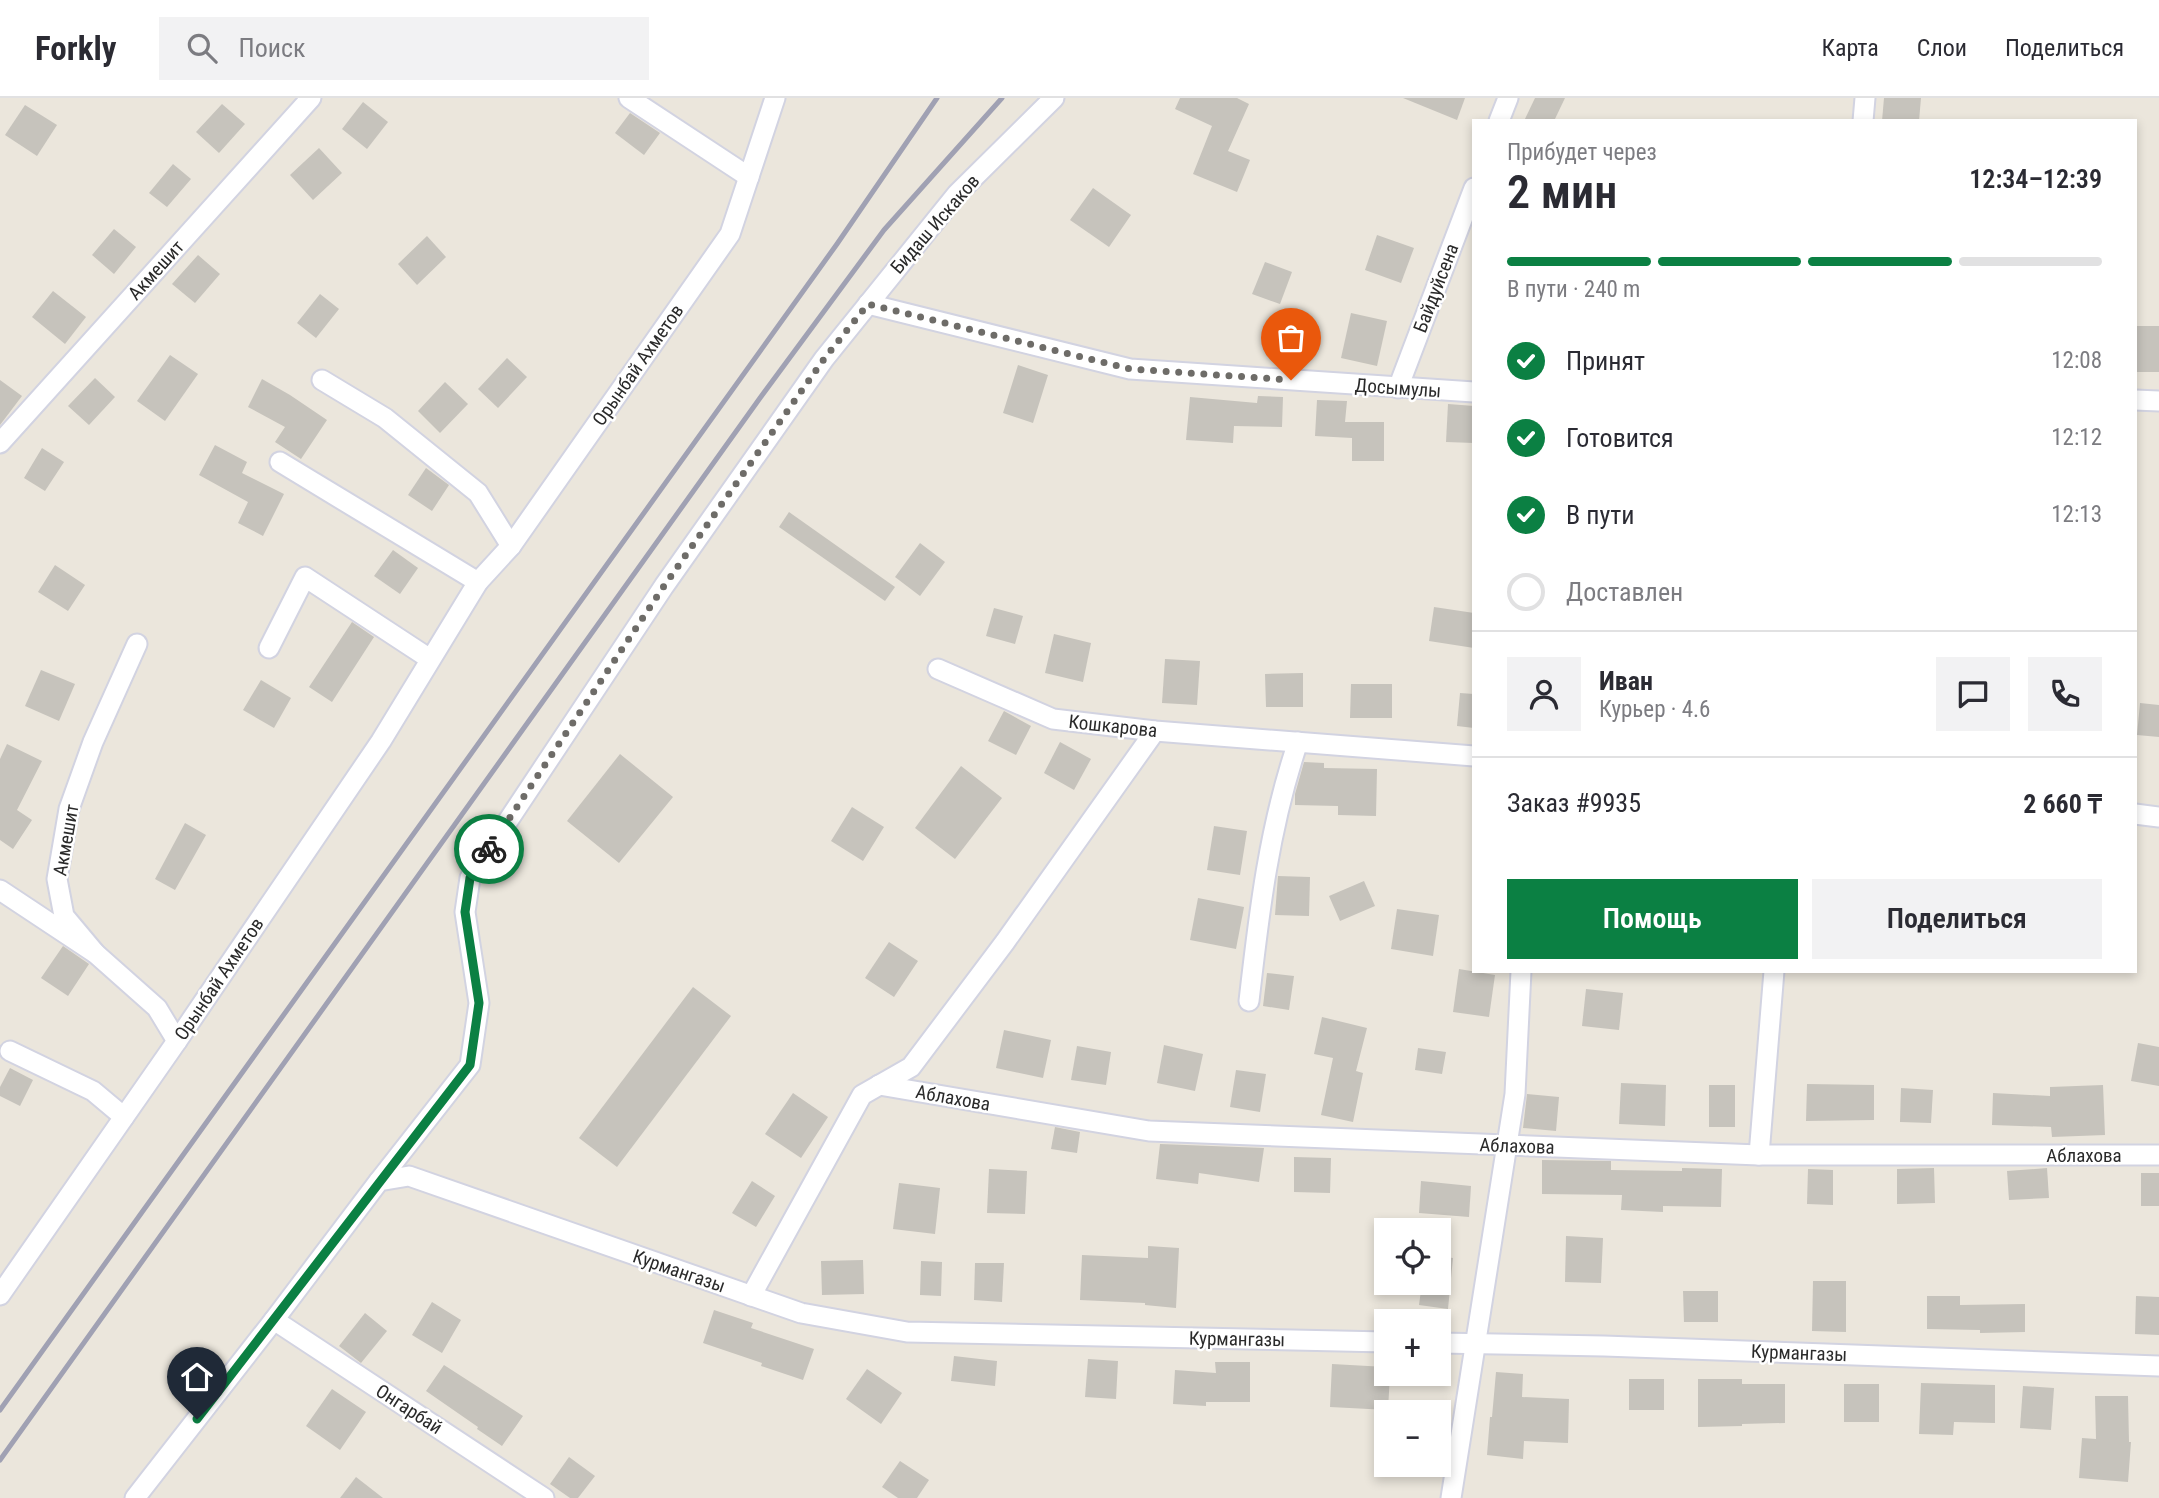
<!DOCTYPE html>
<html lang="ru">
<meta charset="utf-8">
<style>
body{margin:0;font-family:"Roboto Condensed",sans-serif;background:#f2f2f3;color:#2b2b33;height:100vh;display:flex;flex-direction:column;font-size:26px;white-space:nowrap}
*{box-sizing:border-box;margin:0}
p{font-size:23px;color:#7c7c81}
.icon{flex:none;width:38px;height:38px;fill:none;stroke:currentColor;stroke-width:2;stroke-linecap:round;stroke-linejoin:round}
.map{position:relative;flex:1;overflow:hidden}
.sheet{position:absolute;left:1472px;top:21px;width:665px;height:854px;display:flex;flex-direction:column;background:#fff;border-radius:0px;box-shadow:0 4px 10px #0003}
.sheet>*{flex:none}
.tools{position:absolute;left:1374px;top:1120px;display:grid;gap:14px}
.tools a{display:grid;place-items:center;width:77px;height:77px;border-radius:0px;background:#fff;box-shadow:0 4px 10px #0003;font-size:35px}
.pin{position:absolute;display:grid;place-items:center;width:60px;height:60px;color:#fff;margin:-72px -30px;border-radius:50% 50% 50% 0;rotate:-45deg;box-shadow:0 0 7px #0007}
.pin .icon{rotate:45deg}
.courier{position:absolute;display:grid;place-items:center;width:70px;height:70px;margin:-35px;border:5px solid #0b8043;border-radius:50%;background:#fff;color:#222;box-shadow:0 2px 9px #0007}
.head em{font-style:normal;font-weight:600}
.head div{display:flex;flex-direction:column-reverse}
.head{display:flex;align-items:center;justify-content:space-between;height:119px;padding:0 35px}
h1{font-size:46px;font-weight:600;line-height:52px}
.bar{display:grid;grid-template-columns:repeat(4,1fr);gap:10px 7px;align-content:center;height:84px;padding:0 35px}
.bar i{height:9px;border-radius:5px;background:#e1e1e2}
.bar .on{background:#0b8043}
.bar p{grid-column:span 4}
.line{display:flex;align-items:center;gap:18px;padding:0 35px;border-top:2px solid #e1e1e2}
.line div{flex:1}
.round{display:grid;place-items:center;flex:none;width:74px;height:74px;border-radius:0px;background:#f2f2f3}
ol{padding:0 35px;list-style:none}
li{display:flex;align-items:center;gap:21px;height:77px}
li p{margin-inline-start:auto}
li .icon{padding:7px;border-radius:50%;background:#0b8043;color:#fff;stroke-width:4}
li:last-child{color:#7c7c81}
li i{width:38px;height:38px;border:4px solid #e1e1e2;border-radius:50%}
.action{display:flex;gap:14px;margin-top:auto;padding:14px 35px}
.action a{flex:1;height:80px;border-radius:0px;background:#0b8043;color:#fff;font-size:28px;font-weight:600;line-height:80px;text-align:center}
.action a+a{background:#f2f2f3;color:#2b2b33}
header{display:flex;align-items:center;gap:42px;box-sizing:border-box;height:98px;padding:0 35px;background:#fff;border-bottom:2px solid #e1e1e2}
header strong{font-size:33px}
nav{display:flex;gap:38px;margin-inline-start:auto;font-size:24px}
.search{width:490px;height:63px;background:#f2f2f3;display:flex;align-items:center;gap:18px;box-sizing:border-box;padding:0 24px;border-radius:0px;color:#7c7c81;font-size:26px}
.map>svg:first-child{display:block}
.building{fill:#c6c3bc}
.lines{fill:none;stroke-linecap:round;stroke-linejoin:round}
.minor-casing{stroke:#d2d3e1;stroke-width:23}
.minor{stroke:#fff;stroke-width:19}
.rail{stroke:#a0a1b3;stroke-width:5}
.done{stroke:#6e6c68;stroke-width:7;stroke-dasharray:0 12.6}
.route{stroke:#0b8043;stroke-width:9}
.labels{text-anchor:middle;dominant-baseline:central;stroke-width:5;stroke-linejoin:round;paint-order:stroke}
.street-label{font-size:19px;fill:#2a2a2a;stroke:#fff}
</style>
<header>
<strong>Forkly</strong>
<div class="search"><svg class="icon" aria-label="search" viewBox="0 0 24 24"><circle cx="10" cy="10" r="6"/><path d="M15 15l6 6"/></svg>Поиск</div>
<nav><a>Карта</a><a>Слои</a><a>Поделиться</a></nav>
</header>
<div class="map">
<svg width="2159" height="1400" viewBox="0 0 2159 1400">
<rect width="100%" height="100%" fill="#ebe6dc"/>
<!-- building -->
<g class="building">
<path d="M1180 0H1237L1249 6 1228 53 1250 62 1237 94 1193 76 1212 28 1175 11Z"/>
<path d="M1403 0H1465L1457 22Z"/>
<path d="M1535 0H1565L1554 23H1524Z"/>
<path d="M1884 0H1921L1919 23H1882Z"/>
<path d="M363 4 388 24 367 51 342 31Z"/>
<path d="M222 6 245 26 219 55 196 34Z"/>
<path d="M25 7 57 27 37 58 5 37Z"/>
<path d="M630 15 660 35 644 57 615 35Z"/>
<path d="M319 50 342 75 313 102 290 77Z"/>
<path d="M173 66 191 81 167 109 149 95Z"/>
<path d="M1093 90 1131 117 1109 149 1070 122Z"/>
<path d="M114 131 136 149 114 176 92 157Z"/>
<path d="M1377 137 1414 150 1401 185 1365 172Z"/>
<path d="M427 138 446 159 417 187 398 166Z"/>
<path d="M198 157 220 176 195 205 172 186Z"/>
<path d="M1265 164 1292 174 1280 206 1252 196Z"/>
<path d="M53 193 86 219 65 246 32 219Z"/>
<path d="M320 196 339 211 316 240 297 225Z"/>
<path d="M1351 215 1387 223 1377 268 1341 260Z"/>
<rect x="2135" y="228" width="24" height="46"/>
<path d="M170 257 198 276 165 323 137 303Z"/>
<path d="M507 260 527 279 498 310 478 291Z"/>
<path d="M1018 267 1048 277 1033 325 1003 315Z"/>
<path d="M95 280 115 299 89 327 68 308Z"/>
<path d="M262 281 290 297 327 322 301 361 275 344 285 329 248 309Z"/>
<path d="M0 282 22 298 0 327Z"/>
<path d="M445 284 468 306 440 335 418 313Z"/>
<path d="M1258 298 1283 299 1282 329 1234 328 1233 345 1186 342 1190 299 1257 305Z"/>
<path d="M1317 302 1347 303 1345 324H1384V363H1352V340L1315 338Z"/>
<path d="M1448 306 1474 308V345L1446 344Z"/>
<path d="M215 347 247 364 242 375 284 396 263 438 238 425 248 404 199 377Z"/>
<path d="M42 350 64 364 45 393 24 380Z"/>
<path d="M426 370 449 387 432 413 408 397Z"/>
<path d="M789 414 895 489 885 503 779 429Z"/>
<path d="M920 445 945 464 920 498 895 479Z"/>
<path d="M393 452 418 470 400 496 374 478Z"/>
<path d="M55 467 85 487 68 513 38 494Z"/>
<path d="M1434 509 1474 515V550L1429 543Z"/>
<path d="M994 510 1023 518 1015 546 986 538Z"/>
<path d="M352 524 374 539 332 604 309 589Z"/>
<path d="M1054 536 1091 545 1083 584 1045 575Z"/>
<path d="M1165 561 1200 563 1197 607 1162 605Z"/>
<path d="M41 572 75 586 59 623 25 608Z"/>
<path d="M1303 575V609H1266L1265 576Z"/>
<path d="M261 582 291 600 274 630 243 612Z"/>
<path d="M1351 586H1392V620H1350Z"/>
<path d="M1460 595 1474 596V630L1457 628Z"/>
<path d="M2140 605 2159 607V639L2137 637Z"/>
<path d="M1004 613 1031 628 1016 657 988 643Z"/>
<path d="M1060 644 1091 661 1074 692 1044 675Z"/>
<path d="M7 646 42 663 17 712 32 722 13 751 0 742V661Z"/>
<path d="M620 656 673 699 619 765 567 723Z"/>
<path d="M1304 664 1324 665V670L1377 671 1376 718 1338 717V708L1295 707V696Z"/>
<path d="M961 668 1002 700 955 761 915 730Z"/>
<path d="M852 709 884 729 863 763 831 743Z"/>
<path d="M185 725 206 737 175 792 155 781Z"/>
<path d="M1214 728 1247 733 1240 777 1207 772Z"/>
<path d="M1278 778 1310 779 1309 818 1275 817Z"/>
<path d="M1364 783 1375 808 1340 823 1329 798Z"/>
<path d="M1198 800 1244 809 1236 851 1190 842Z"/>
<path d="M1397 811 1439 817 1433 858 1391 851Z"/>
<path d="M889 844 918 863 894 899 865 880Z"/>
<path d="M63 848 89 866 68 898 41 880Z"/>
<path d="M1459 871 1495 877 1489 919 1453 914Z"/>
<path d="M1267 875 1294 878 1289 912 1263 908Z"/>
<path d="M693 889 731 918 617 1069 579 1040Z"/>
<path d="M1586 891 1623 895 1619 932 1582 928Z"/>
<path d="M1322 919 1367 930 1356 973 1363 975 1353 1024 1321 1017 1333 960 1314 956Z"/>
<path d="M1004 932 1051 942 1043 980 996 970Z"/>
<path d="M2138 945 2159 949V988L2131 983Z"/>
<path d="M1164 947 1203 956 1195 993 1157 985Z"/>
<path d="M1077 948 1111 954 1106 987 1071 982Z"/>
<path d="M1418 950 1446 954 1442 976 1415 972Z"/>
<path d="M10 970 33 982 20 1008 0 998V989Z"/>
<path d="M1236 972 1266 976 1260 1014 1230 1009Z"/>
<path d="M1621 985 1666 987 1665 1028 1619 1026Z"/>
<path d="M1807 986 1874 987V1022L1806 1023Z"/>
<rect x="1709" y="987" width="26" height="42"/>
<path d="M2103 987 2105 1037 2052 1039 2051 1029 1992 1027 1993 995 2050 998V989Z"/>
<path d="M1901 990 1933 992 1931 1025 1900 1024Z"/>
<path d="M793 995 828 1019 801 1060 765 1036Z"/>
<path d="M1527 996 1559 999 1556 1033 1523 1030Z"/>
<path d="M1055 1029 1080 1034 1077 1055 1051 1051Z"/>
<path d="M1160 1046 1264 1050 1259 1084 1199 1075 1198 1086 1156 1081Z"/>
<path d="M1294 1059 1331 1060 1330 1095 1294 1094Z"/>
<path d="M1542 1062 1611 1063V1072L1682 1073V1070L1722 1071 1721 1109 1663 1108V1114L1621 1112 1622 1097 1542 1096Z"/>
<path d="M1934 1070 1935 1105 1897 1106V1071Z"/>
<path d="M2047 1070 2049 1100 2009 1102 2007 1073Z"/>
<path d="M989 1071 1027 1073 1025 1116 987 1115Z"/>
<path d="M1808 1071 1833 1072V1107L1807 1106Z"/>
<rect x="2141" y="1075" width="18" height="33"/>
<path d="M752 1083 775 1098 756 1129 732 1115Z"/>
<path d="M1421 1083 1471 1088 1469 1119 1419 1115Z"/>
<path d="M899 1085 940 1090 935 1136 893 1131Z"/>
<path d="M1566 1138 1603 1140 1601 1185 1565 1184Z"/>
<path d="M1148 1148 1179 1150 1176 1210 1145 1207V1205L1080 1202 1082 1157 1148 1160Z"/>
<path d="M1438 1158 1453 1160 1448 1211 1419 1207 1422 1185H1438Z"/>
<path d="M863 1162 864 1196 822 1197 821 1163Z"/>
<path d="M921 1163 942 1164 941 1198 920 1197Z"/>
<path d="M975 1165H1004L1002 1204 974 1202Z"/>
<path d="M1813 1183H1846V1234L1812 1233Z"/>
<path d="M1683 1193H1718V1224H1684Z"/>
<path d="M1927 1198H1960V1207L2025 1206V1234L1980 1235V1232L1927 1231Z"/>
<path d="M2136 1198 2159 1199V1237L2135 1236Z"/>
<path d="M432 1204 461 1222 442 1255 412 1237Z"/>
<path d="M714 1212 753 1225 751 1230 814 1251 803 1282 761 1268 762 1265 703 1245Z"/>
<path d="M365 1215 387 1233 361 1265 339 1248Z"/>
<path d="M954 1258 997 1263 995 1288 951 1283Z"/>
<path d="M1088 1261 1118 1263 1116 1301 1085 1299Z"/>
<path d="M1215 1264H1250V1304H1206V1308L1173 1306 1175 1272 1216 1275Z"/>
<path d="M1332 1266 1386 1269V1276H1390L1388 1312 1330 1309Z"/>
<path d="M444 1267 523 1318 502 1348 477 1331 478 1329 426 1293Z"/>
<path d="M867 1271 902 1295 881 1326 846 1301Z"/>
<path d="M1496 1274 1523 1276 1522 1299 1569 1301 1568 1345 1524 1343 1523 1361 1487 1357 1490 1319H1492Z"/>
<rect x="1629" y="1281" width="35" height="31"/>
<path d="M1698 1281H1742V1286H1785V1325L1742 1326V1328L1698 1329Z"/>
<path d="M1921 1285 1995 1287V1325L1954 1324 1953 1337 1919 1336Z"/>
<rect x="1844" y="1286" width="35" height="38"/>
<path d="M2023 1288 2054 1290 2051 1332 2020 1330Z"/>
<path d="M332 1291 366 1314 340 1352 306 1328Z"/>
<path d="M2095 1298H2128L2129 1344H2131L2128 1384 2079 1380 2082 1340 2096 1341Z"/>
<path d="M569 1359 595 1378 578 1400H570L550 1386Z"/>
<path d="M900 1363 929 1382 917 1400H898L882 1389Z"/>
<path d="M356 1379 383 1400H340Z"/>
</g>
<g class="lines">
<defs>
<g id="minor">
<path d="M629 0 749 79"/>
<path d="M1499 23 1508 0"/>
<path d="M1863 23 1865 0"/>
<path d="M868 206 1130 271 1474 294"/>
<path d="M322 282 385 320 478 395 511 448"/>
<path d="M1398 290 1474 90"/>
<path d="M2135 302 2159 303"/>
<path d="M0 345 311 0"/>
<path d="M280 364 478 484"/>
<path d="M269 550 305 479 430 561"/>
<path d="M938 571 1053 621 1155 633 1474 658"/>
<path d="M2135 716 2159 719"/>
<path d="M0 792 95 855 157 910 177 943"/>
<path d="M95 855 64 818 57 781 69 711 93 644 137 546"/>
<path d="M1249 903C1259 815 1269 729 1298 644"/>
<path d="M10 953 93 993 124 1019"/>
<path d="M879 987 1149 1033 1759 1057H2159"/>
<path d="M1759 1057 1774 873"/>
<path d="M379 1083 470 967 479 905 465 814 470 780 664 488 824 261 957 96 1054 0"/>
<path d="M0 1197 177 943 381 643 478 484 511 448 730 136 775 0"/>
<path d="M751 1198 862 997 911 969 1005 844 1155 633"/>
<path d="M274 1222 544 1400"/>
<path d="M1438 1245 1604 1248 2159 1268"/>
<path d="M135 1400 274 1222 379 1083 409 1078 801 1215 907 1234 1386 1244"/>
<path d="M1451 1400 1515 996 1521 873"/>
</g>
</defs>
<!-- minor casing -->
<use href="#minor" class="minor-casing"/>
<!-- minor -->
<use href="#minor" class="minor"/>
<!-- rail -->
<g class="rail">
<path d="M0 1312 837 146 937 0"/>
<path d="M0 1362 760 300 884 132 1002 0"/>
</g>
</g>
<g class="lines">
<!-- done -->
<path class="done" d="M489 751 664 488 824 261 868 206 1130 271 1291 282"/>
<!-- route -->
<path class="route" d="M197 1321 470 967 479 905 465 814 470 780 489 751"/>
</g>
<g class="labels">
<!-- street labels -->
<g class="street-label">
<text transform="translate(935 126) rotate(-49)">Бидаш Искаков</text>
<text transform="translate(156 172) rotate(-48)">Акмешит</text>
<text transform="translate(1436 190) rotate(-69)">Байдуйсена</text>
<text transform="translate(638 267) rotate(-55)">Орынбай Ахметов</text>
<text transform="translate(1398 290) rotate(4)">Досымулы</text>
<text transform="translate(1113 628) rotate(6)">Кошкарова</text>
<text transform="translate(66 742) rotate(-80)">Акмешит</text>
<text transform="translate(219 881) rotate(-56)">Орынбай Ахметов</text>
<text transform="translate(953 1000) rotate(10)">Аблахова</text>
<text transform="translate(1517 1048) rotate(2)">Аблахова</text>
<text x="2084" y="1057">Аблахова</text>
<text transform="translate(679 1173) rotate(19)">Курмангазы</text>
<text transform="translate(1237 1241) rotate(1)">Курмангазы</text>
<text transform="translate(1799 1255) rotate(2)">Курмангазы</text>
<text transform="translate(409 1311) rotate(33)">Онгарбай</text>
</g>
</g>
</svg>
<div class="tools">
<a><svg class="icon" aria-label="locate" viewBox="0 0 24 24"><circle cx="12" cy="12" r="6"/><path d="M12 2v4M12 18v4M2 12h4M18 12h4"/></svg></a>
<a>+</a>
<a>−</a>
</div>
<div class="pin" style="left:1291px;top:282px;background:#ea580c"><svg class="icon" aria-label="bag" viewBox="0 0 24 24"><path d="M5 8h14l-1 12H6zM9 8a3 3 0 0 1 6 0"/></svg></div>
<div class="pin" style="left:197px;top:1321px;background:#1f2937"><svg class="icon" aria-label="home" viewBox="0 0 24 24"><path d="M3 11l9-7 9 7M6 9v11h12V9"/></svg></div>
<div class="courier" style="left:489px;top:751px"><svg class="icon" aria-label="bike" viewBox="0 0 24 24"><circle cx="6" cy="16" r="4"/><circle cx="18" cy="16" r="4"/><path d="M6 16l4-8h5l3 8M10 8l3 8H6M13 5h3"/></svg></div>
<section class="sheet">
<div class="head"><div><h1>2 мин</h1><p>Прибудет через</p></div><em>12:34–12:39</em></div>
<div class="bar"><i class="on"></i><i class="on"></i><i class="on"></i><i></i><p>В пути · 240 m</p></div>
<ol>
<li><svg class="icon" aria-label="check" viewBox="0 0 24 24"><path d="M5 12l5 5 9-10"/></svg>Принят<p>12:08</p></li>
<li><svg class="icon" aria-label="check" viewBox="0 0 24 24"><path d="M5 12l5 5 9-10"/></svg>Готовится<p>12:12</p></li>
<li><svg class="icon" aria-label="check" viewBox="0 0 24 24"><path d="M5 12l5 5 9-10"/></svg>В пути<p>12:13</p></li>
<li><i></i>Доставлен</li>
</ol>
<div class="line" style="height:126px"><a class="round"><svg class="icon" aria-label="person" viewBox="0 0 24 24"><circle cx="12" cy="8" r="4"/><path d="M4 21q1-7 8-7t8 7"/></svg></a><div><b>Иван</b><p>Курьер · 4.6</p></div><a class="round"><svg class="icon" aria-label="chat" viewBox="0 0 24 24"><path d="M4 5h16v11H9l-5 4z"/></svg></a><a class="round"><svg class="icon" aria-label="phone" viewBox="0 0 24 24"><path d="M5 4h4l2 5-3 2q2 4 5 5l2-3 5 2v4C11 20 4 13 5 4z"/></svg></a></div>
<div class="line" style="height:91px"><div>Заказ #9935</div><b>2 660 ₸</b></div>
<div class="action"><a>Помощь</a><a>Поделиться</a></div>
</section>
</div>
